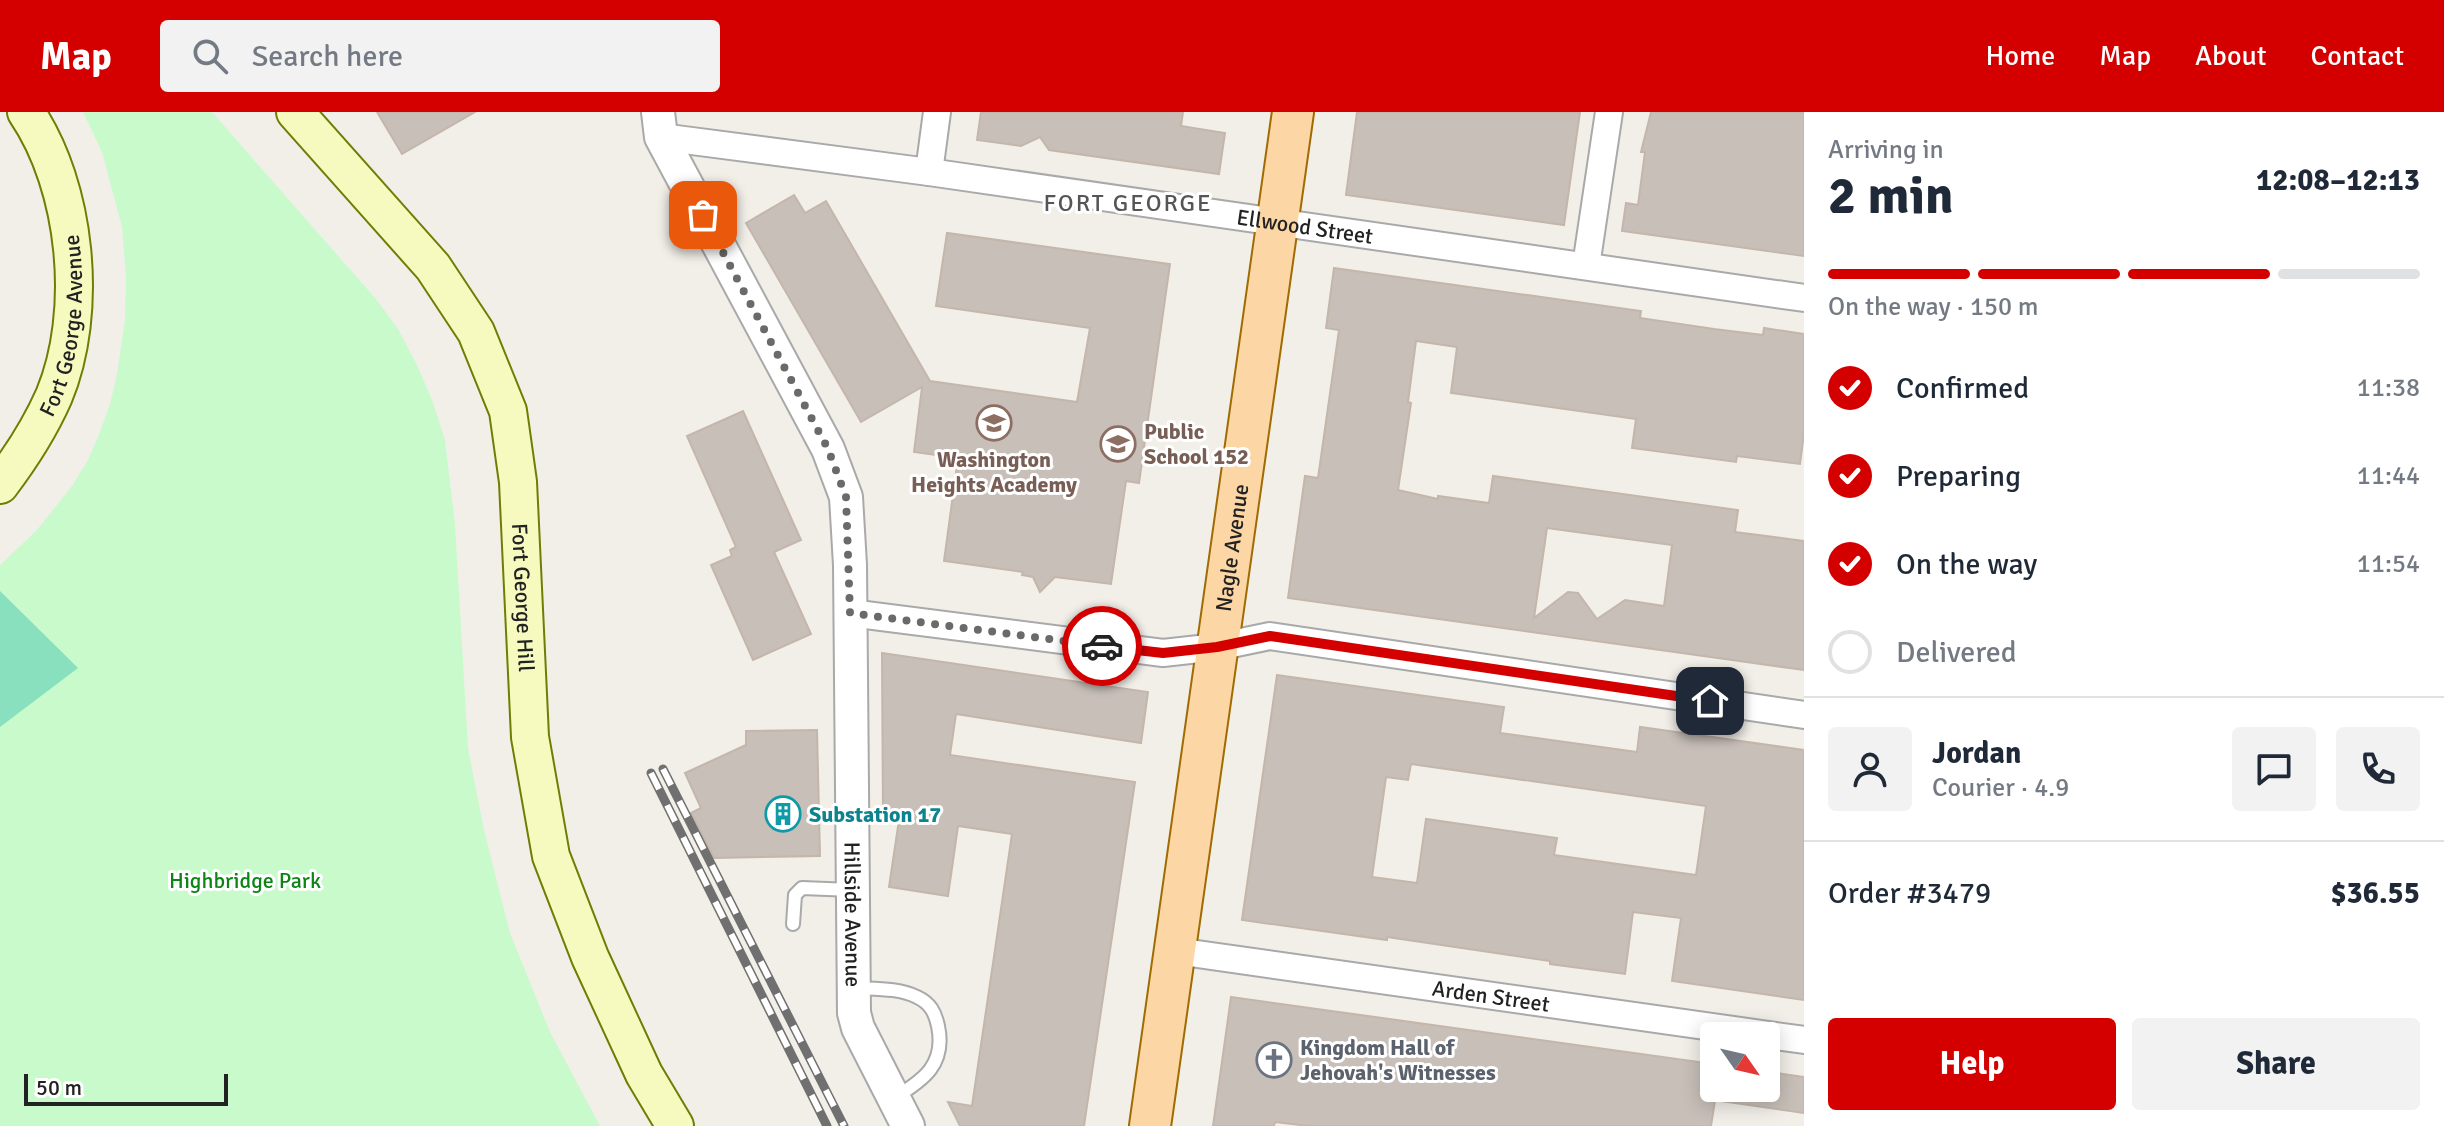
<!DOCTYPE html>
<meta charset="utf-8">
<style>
body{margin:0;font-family:Signika,sans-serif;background:#f2f2f3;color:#1f2937;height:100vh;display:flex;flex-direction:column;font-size:30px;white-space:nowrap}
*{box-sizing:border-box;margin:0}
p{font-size:26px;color:#747a83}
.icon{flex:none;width:44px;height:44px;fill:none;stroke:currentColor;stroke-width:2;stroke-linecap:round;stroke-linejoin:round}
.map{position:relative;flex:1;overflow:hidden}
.sheet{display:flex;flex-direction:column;background:#fff;width:640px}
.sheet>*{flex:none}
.needle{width:52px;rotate:124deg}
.controls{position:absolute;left:1700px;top:910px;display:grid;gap:16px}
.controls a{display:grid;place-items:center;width:80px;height:80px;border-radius:8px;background:#fff;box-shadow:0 4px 20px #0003;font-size:40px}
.scale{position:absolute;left:24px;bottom:20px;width:204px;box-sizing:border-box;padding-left:8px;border:4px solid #222;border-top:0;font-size:22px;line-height:28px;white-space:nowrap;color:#222;-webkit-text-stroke:6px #fff;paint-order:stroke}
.pin{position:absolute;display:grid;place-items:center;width:68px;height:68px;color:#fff;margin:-34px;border-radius:16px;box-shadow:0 4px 12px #0006}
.courier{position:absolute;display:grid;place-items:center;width:80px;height:80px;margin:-40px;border:6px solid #d40000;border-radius:50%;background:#fff;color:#222;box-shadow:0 2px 10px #0007}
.summary em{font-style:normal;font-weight:800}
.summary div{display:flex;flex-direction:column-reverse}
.summary{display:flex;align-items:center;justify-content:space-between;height:136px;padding:0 24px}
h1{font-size:52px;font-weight:800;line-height:60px}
.bar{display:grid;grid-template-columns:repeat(4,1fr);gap:12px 8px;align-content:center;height:96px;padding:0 24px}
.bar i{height:10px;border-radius:6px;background:#e0e1e3}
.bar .selected{background:#d40000}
.bar p{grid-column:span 4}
.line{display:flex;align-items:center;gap:20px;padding:0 24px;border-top:2px solid #e0e1e3}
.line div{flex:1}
.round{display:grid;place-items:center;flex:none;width:84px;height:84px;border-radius:8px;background:#f2f2f3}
ol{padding:0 24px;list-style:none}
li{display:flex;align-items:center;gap:24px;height:88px}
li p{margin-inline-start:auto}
li .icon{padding:8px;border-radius:50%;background:#d40000;color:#fff;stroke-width:4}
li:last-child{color:#747a83}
li i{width:44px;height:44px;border:4px solid #e0e1e3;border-radius:50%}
.action{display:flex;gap:16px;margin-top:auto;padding:16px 24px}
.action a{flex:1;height:92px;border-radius:8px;background:#d40000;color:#fff;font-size:32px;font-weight:800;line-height:92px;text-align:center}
.action a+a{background:#f2f2f3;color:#1f2937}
header{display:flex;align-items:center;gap:48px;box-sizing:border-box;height:112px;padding:0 40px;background:#d40000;color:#fff}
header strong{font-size:38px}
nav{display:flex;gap:44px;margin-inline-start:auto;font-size:28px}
.search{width:560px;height:72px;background:#f2f2f3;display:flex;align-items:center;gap:20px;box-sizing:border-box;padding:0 28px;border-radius:8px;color:#747a83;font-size:30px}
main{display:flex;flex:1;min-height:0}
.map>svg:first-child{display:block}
.park{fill:#c8facc}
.pitch{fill:#88e0be}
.building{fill:#c7bfb8;stroke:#c4b6ab;stroke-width:2;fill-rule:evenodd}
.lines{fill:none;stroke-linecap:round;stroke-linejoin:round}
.service-casing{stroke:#a9a9a9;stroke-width:16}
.minor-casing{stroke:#a9a9a9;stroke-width:30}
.tertiary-casing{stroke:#a9a9a9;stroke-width:36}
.secondary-casing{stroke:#707d05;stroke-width:40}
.primary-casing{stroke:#a06b00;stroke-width:44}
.service{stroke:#fff;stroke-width:12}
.minor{stroke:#fff;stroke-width:26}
.tertiary{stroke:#fff;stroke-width:32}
.secondary{stroke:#f7fabf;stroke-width:36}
.primary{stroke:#fcd6a4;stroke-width:40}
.rail-casing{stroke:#707070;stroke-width:9}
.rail{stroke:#fff;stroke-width:6;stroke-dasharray:18;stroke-linecap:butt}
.done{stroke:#6b6a68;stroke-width:8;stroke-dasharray:0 14.4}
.route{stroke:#d40000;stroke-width:10}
.labels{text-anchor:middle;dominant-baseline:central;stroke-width:6;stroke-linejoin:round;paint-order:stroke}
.street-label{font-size:22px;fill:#222;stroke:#fff}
.education-label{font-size:22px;font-weight:bold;fill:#785e54;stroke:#fff;text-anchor:start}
.culture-label{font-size:22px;font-weight:bold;fill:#0d838f;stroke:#fff;text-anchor:start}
.park-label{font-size:22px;fill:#0c8416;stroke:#fff}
.worship-label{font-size:22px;font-weight:bold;fill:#5b616d;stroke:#fff;text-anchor:start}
.neighbourhood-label{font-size:24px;letter-spacing:2px;fill:#555;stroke:#fff}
</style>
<header>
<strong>Map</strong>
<div class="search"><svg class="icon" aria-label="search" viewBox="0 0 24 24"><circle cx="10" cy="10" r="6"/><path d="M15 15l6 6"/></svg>Search here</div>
<nav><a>Home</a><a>Map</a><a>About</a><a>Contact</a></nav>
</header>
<main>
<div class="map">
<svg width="1804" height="1014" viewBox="0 0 1804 1014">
<rect width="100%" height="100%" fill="#f2efe9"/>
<!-- park -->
<path class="park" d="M83 0H212L376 187 398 217 416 251 432 288 445 328 455 412 468 636 484 718 510 821 550 920 600 1014H0V453L37 418 72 374 88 348 100 320 110 292 117 262 125 208 126 164 122 115 102 40Z"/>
<!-- pitch -->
<path class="pitch" d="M0 479 78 556 0 615Z"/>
<!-- building -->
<g class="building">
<path d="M377 0H475L402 42Z"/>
<path d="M981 0H1183L1181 14 1225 21 1219 62 1049 38 1040 25 1021 34 977 28Z"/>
<path d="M1357 0H1580L1564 113 1346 83Z"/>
<path d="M1651 0H1804V144L1622 119 1626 91 1638 93 1645 40H1641Z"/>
<path d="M794 83 805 101 826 89 930 269 1077 290 1090 216 936 194 947 121 1170 152 1139 371 1126 369 1111 472 1055 465 1040 480 1033 465 1022 463 1023 460 944 449 958 346 914 340 922 275 861 310 746 111Z"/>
<path d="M1334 156 1641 199 1640 206 1714 217 1763 223 1764 216 1804 222V321L1800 352 1737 344 1736 350 1632 336 1636 307 1451 281 1457 235 1416 229 1408 290 1411 291 1398 378 1438 387V384L1489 391 1493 364 1738 398 1735 420 1804 429V558L1288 486 1305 364 1318 366 1339 218 1326 216ZM1547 416 1672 433 1664 494 1625 488 1597 507 1578 481 1568 480 1534 506Z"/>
<path d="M743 299 801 428 774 440 811 522 753 548 711 453 732 444 730 438 736 435 687 324Z"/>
<path d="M882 541 1148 580 1141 631 956 602 950 643 1135 670 1084 1014H960L948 990 972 994 1012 722 958 714 948 784 889 775 899 708 883 705Z"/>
<path d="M1277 563 1504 595 1500 621 1637 640 1640 615 1804 638V888L1672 869 1681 806 1633 800 1625 862 1550 852V849L1387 825V828L1242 808ZM1411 652 1706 694 1696 763 1554 743 1557 726 1426 707 1417 771 1372 765 1386 665 1408 668Z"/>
<path d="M817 618 820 744 714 746 691 701 701 696 685 661 746 633V619Z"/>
<path d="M1231 885 1714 952V976H1717L1711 1014H1308L1275 1010 1274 1014H1213Z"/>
<path d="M1770 960 1804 965V1001L1720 989 1721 976H1767Z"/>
</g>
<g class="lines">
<defs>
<g id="service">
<path d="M793 812 795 783 802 776 852 778"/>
<path d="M856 876C875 877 900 876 917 885 930 891 935 900 938 914 946 952 924 968 894 986"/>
</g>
<g id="minor">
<path id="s1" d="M661 25 929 60 1804 186"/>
<path d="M929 60 937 0"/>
<path d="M1586 154 1609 0"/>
<path d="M850 501 1163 541 1217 535 1270 524 1804 603"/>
<path id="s2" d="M1176 839 1804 928"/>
</g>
<g id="tertiary">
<path id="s3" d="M658 0 661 25 828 337 846 385 850 453 854 901 858 916 908 1014"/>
</g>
<g id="secondary">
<path id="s4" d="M295 0 433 155 476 220 508 299 518 370 530 625 551 744 590 845 644 962 675 1014"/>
<path id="s5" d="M0 373C22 344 39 318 54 284 89 200 77 75 26 0"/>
</g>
<g id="primary">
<path id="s6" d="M1150 1014 1293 0"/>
</g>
</defs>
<!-- service casing -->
<use href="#service" class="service-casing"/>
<!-- minor casing -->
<use href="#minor" class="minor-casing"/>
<!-- tertiary casing -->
<use href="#tertiary" class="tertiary-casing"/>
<!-- secondary casing -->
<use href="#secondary" class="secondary-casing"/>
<!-- primary casing -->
<use href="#primary" class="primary-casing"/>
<!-- service -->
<use href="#service" class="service"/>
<!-- minor -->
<use href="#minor" class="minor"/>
<!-- tertiary -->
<use href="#tertiary" class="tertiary"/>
<!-- secondary -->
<use href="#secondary" class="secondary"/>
<!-- primary -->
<use href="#primary" class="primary"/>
<defs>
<g id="rail">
<path d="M663 657 844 1014"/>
<path d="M651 661 827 1014"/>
</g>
</defs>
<!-- rail casing -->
<use href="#rail" class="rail-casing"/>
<!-- rail -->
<use href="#rail" class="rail"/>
</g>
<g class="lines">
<!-- done -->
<path class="done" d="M703 103 828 337 846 385 850 501 1102 534"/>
<!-- route -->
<path class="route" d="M1102 534 1163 541 1217 535 1270 524 1710 589"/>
</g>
<!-- icons -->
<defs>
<symbol id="school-ring" viewBox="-11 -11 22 22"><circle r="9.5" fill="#fff" stroke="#8d6e63" stroke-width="1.5"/><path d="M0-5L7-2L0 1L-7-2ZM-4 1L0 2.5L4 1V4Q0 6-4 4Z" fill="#8d6e63"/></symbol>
<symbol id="building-ring" viewBox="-11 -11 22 22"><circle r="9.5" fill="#fff" stroke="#0f9aa8" stroke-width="1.5"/><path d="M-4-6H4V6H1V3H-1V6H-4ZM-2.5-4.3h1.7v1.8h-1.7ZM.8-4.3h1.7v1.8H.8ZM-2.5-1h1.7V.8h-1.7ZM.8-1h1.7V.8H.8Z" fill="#0f9aa8"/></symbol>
<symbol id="church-ring" viewBox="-11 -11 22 22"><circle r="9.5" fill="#fff" stroke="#6b7280" stroke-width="1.5"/><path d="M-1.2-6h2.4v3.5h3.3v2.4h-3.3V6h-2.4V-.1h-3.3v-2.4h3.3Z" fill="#6b7280"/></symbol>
</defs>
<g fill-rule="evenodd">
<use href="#school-ring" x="974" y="291" width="40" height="40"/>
<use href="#school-ring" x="1098" y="312" width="40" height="40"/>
<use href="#building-ring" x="763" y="682" width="40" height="40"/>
<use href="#church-ring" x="1254" y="928" width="40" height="40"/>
</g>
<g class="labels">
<!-- street labels -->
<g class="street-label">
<text stroke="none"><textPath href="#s1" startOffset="650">Ellwood Street</textPath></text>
<text stroke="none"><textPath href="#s5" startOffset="176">Fort George Avenue</textPath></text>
<text stroke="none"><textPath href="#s6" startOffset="584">Nagle Avenue</textPath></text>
<text stroke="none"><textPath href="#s4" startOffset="558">Fort George Hill</textPath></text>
<text stroke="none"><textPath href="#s3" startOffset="848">Hillside Avenue</textPath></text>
<text stroke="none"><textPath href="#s2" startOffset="318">Arden Street</textPath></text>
</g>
<!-- education labels -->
<g class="education-label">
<text x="1144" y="319">Public<tspan x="1144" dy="25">School 152</tspan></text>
<text x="994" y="347" text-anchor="middle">Washington<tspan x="994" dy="25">Heights Academy</tspan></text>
</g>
<!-- culture labels -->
<g class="culture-label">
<text x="809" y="702">Substation 17</text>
</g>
<!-- park labels -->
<g class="park-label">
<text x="245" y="768">Highbridge Park</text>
</g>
<!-- worship labels -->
<g class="worship-label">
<text x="1300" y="935">Kingdom Hall of<tspan x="1300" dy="25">Jehovah's Witnesses</tspan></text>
</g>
<!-- neighbourhood labels -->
<g class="neighbourhood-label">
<text x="1128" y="91">FORT GEORGE</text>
</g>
</g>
</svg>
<div class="controls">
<a><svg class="needle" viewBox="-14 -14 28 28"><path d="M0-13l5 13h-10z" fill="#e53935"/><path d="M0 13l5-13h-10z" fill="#747a83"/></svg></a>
</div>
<div class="scale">50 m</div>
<div class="pin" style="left:703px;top:103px;background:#ea580c"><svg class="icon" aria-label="bag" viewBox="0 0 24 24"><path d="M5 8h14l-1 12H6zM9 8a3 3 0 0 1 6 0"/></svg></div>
<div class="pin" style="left:1710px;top:589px;background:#1f2937"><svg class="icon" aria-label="home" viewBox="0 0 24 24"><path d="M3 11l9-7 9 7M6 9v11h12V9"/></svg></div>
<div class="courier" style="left:1102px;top:534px"><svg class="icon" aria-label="car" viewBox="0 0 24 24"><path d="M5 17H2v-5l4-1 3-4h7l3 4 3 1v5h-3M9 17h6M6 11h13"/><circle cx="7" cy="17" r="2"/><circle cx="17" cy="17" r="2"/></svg></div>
</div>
<section class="sheet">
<div class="summary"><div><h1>2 min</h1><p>Arriving in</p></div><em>12:08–12:13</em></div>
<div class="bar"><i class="selected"></i><i class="selected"></i><i class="selected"></i><i></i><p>On the way · 150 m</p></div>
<ol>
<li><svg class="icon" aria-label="check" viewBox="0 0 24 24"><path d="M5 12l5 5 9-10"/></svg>Confirmed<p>11:38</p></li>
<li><svg class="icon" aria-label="check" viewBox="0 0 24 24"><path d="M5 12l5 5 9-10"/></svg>Preparing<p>11:44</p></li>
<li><svg class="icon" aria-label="check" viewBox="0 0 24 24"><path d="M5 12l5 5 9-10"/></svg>On the way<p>11:54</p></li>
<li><i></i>Delivered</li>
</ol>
<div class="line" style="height:144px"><a class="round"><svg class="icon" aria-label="person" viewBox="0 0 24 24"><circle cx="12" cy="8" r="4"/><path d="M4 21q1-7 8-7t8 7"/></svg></a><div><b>Jordan</b><p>Courier · 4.9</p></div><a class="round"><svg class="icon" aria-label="chat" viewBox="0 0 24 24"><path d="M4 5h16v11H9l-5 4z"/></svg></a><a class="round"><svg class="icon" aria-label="phone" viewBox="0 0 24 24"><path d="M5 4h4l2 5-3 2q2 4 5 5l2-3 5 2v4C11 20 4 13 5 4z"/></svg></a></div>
<div class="line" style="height:104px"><div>Order #3479</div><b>$36.55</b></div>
<div class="action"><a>Help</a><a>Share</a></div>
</section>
</main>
